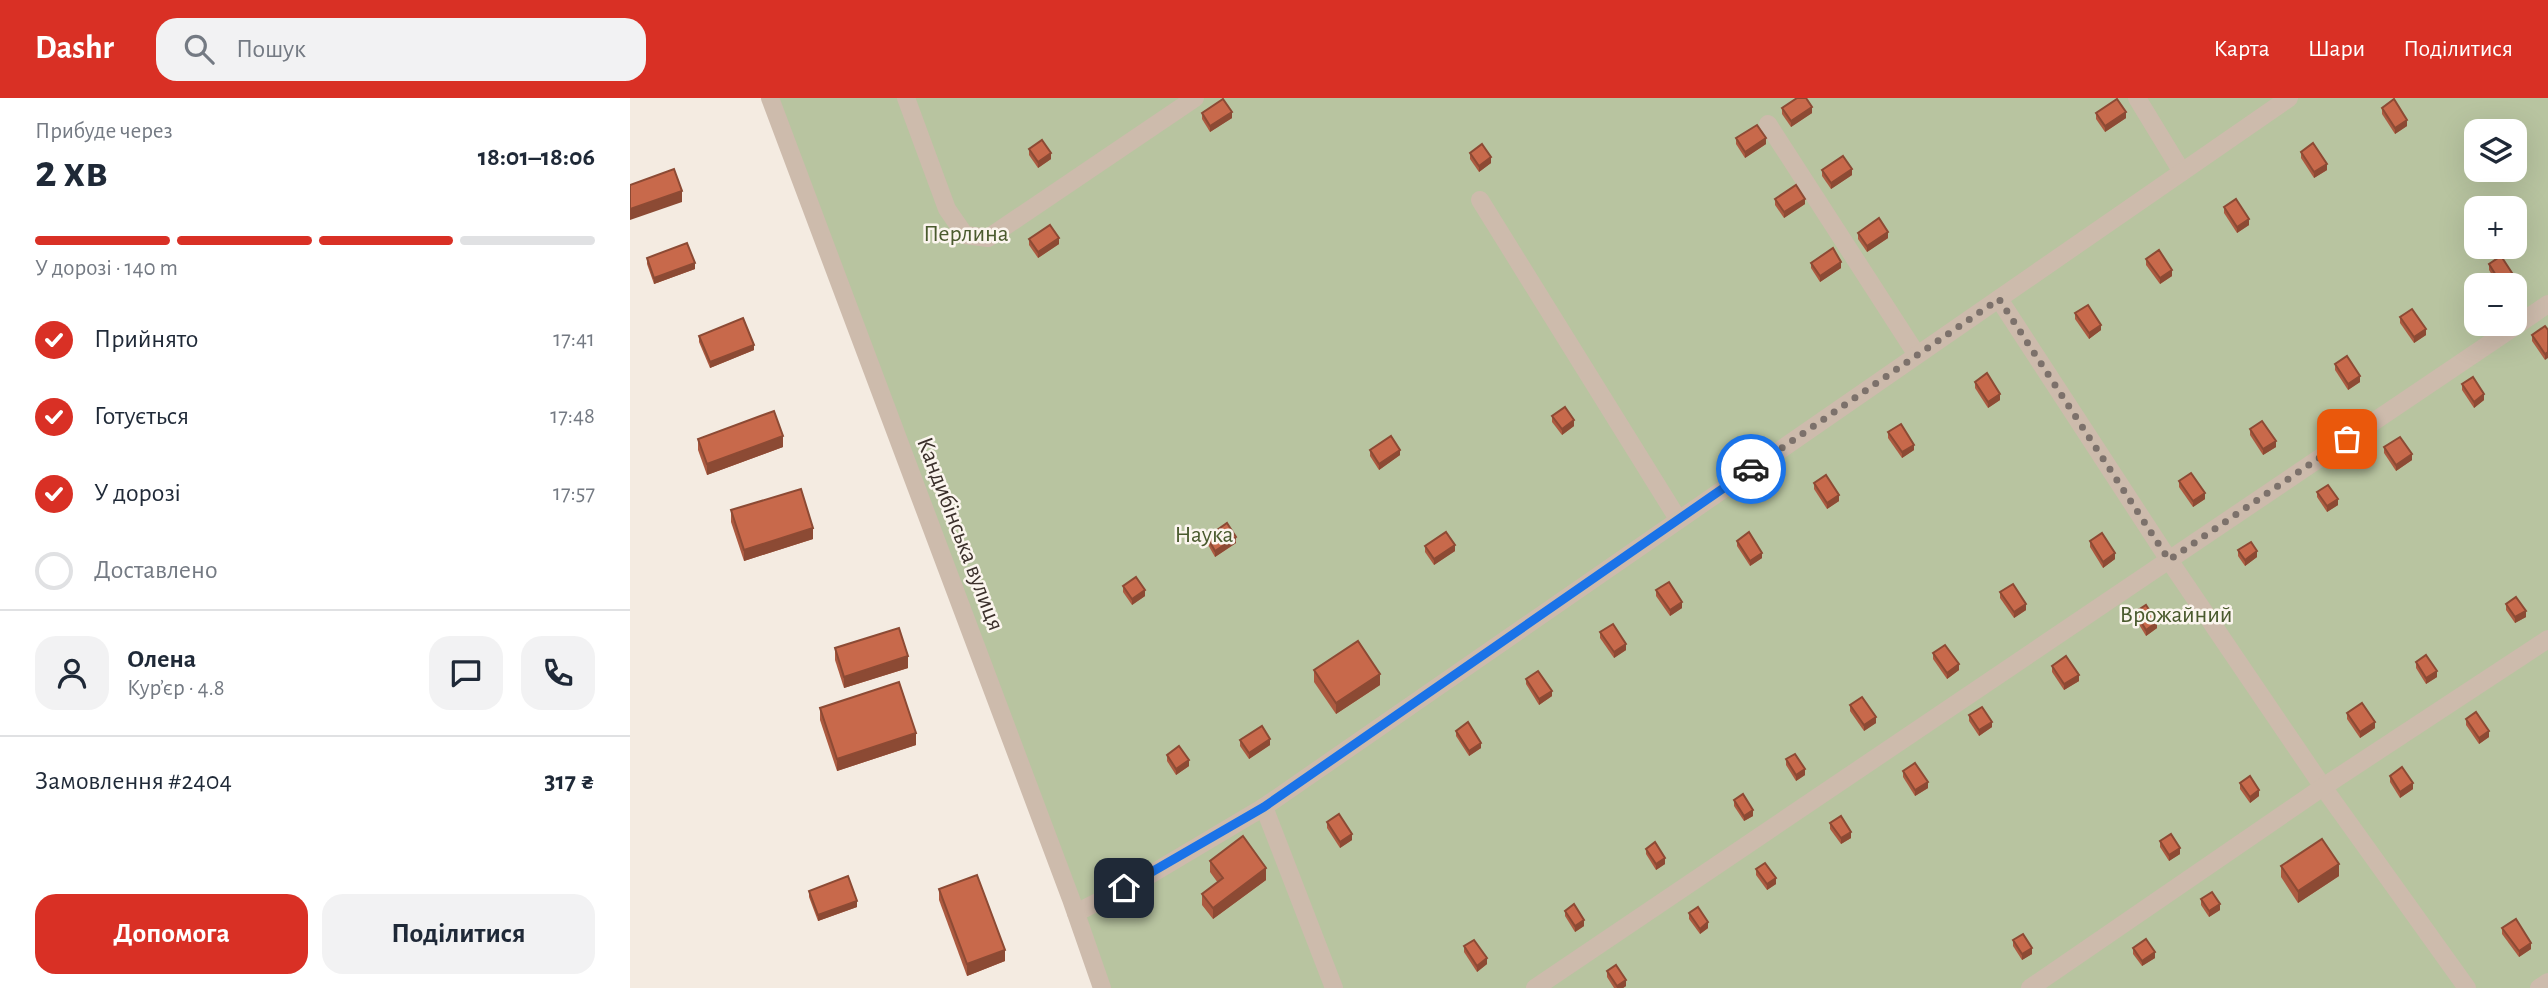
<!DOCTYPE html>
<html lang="uk">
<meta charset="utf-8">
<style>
body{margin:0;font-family:"Alegreya Sans",sans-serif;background:#f2f2f3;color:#1f2937;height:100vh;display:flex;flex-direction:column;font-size:26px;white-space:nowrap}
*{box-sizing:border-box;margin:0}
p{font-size:23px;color:#747a83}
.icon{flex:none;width:38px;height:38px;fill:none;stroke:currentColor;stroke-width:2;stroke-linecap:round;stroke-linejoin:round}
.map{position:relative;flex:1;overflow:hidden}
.drawer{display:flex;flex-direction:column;background:#fff;width:630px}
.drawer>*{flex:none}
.fabs{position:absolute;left:1834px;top:21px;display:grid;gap:14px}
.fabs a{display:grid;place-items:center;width:63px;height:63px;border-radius:14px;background:#fff;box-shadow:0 7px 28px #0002;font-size:35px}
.pin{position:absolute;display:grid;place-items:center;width:60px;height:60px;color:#fff;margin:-30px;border-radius:14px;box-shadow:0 4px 10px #0006}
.courier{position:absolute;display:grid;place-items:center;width:70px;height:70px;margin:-35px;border:5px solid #1a73e8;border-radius:50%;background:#fff;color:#222;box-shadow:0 2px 9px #0007}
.overview em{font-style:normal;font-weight:700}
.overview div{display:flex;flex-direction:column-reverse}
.overview{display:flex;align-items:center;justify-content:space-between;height:119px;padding:0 35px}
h1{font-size:46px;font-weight:700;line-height:52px}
.bar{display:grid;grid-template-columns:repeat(4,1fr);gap:10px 7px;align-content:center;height:84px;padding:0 35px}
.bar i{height:9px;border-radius:5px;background:#e0e1e3}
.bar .active{background:#d93025}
.bar p{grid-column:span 4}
.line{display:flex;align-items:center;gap:18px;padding:0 35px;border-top:2px solid #e0e1e3}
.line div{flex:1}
.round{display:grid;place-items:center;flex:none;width:74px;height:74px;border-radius:21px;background:#f2f2f3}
ol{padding:0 35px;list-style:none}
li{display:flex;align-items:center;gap:21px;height:77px}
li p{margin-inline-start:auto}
li .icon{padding:7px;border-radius:50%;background:#d93025;color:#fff;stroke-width:4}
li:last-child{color:#747a83}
li i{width:38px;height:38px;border:4px solid #e0e1e3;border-radius:50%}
.action{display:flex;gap:14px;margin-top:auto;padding:14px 35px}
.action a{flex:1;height:80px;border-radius:21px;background:#d93025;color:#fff;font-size:28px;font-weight:700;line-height:80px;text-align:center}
.action a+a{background:#f2f2f3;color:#1f2937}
header{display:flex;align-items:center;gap:42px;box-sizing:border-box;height:98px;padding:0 35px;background:#d93025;color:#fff}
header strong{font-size:33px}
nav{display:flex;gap:38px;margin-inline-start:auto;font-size:24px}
.search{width:490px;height:63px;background:#f2f2f3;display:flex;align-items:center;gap:18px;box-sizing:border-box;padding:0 24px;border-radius:21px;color:#747a83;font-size:26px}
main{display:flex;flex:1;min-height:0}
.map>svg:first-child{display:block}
.green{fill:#b8c4a0;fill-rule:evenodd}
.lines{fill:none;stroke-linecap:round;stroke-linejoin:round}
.service{stroke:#cdbbac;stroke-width:18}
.minor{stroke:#cdbbac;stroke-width:18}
.wall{fill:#ac5a40}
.shaded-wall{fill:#8c4a34}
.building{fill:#c8694b;stroke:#8c4a34;stroke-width:2}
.done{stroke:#7c716b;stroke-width:7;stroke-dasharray:0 12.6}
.route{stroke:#1a73e8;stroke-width:9}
.labels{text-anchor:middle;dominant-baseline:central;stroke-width:5;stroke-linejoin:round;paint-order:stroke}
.park-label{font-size:24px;fill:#4a5a2e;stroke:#fbf5ee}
.street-label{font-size:24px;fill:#3b302b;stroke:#fbf5ee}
</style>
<header>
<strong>Dashr</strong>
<div class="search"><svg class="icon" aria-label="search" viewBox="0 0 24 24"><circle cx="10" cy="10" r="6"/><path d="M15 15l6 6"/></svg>Пошук</div>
<nav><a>Карта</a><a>Шари</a><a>Поділитися</a></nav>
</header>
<main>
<section class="drawer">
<div class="overview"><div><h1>2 хв</h1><p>Прибуде через</p></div><em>18:01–18:06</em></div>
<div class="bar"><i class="active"></i><i class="active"></i><i class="active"></i><i></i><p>У дорозі · 140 m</p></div>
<ol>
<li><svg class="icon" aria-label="check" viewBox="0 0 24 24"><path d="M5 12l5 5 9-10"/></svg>Прийнято<p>17:41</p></li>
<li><svg class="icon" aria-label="check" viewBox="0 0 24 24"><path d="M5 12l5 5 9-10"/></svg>Готується<p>17:48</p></li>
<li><svg class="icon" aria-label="check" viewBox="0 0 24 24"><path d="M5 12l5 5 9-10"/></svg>У дорозі<p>17:57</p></li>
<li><i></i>Доставлено</li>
</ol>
<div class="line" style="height:126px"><a class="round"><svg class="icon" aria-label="person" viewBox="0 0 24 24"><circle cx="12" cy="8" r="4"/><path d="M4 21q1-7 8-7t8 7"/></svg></a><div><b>Олена</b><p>Кур’єр · 4.8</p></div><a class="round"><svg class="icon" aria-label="chat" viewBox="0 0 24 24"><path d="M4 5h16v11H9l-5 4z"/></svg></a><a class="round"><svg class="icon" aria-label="phone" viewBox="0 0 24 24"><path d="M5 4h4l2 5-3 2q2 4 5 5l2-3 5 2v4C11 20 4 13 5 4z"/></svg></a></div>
<div class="line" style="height:91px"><div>Замовлення #2404</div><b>317 ₴</b></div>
<div class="action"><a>Допомога</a><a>Поділитися</a></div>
</section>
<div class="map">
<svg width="1918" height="890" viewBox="0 0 1918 890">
<rect width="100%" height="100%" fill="#f4ebe1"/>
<!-- green -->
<path class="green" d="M140 0H1918V890H472ZM1846 33H1885V72H1846ZM1846 110H1885V149H1846ZM1846 187H1885V226H1846Z"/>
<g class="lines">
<!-- service -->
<g class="service">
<path d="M276 0 317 111 335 137 358 140 565 0"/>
<path d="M1507 0 1552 74"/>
<path d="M1138 26 1287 257"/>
<path d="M850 102 1048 421"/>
<path d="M1369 201 1539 462 1693 689 1837 890"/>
<path d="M634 709 704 890"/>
<path d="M446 815 518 778 634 709 1659 0"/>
<path d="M905 890 1918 206"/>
<path d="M1400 890 1693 689 1918 541"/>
<path d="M1909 890 1918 884"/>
</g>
<!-- minor -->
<path class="minor" d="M140 0 441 801 472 890"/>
</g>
<!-- wall -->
<g class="wall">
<path d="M1152 10 1182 15 1161 29 1152 16Z"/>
<path d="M1752 10 1777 28 1765 36 1752 16Z"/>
<path d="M572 15 602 20 580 34 572 21Z"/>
<path d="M1466 15 1496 20 1475 34 1466 21Z"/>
<path d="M1106 40 1136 46 1115 60 1106 46Z"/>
<path d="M399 51 421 61 408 70 399 57Z"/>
<path d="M1671 54 1697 72 1684 80 1671 60Z"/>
<path d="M840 55 861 65 849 74 840 61Z"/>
<path d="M1192 72 1222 77 1201 91 1192 78Z"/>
<path d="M1145 101 1175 106 1154 120 1145 107Z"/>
<path d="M1594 109 1619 127 1607 135 1594 115Z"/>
<path d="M1228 135 1258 140 1237 154 1228 141Z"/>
<path d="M399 141 429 146 408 160 399 147Z"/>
<path d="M17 160 65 171 24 186 17 166Z"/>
<path d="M1516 161 1542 178 1530 186 1516 167Z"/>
<path d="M1181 165 1211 170 1190 184 1181 170Z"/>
<path d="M1859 166 1884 184 1880 187H1868L1859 172Z"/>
<path d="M1445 215 1471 232 1459 241 1445 221Z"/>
<path d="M1770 219 1796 237 1784 245 1770 225Z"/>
<path d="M1918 232 1915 262 1902 243V237Z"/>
<path d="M69 238 124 252 80 270 69 244Z"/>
<path d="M1705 266 1730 284 1718 292 1705 272Z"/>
<path d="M1345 284 1370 302 1358 310 1345 290Z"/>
<path d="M1832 286 1854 302 1844 310 1832 292Z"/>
<path d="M922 318 944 328 932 337 922 324Z"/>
<path d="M1620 331 1646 349 1633 357 1620 337Z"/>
<path d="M1258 334 1284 352 1272 360 1258 340Z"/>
<path d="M68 341 153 349 77 377 68 352Z"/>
<path d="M1754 349 1782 362 1766 373 1754 355Z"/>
<path d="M740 352 770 357 749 372 740 358Z"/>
<path d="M1549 383 1575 401 1563 409 1549 389Z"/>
<path d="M1184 385 1209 403 1197 411 1184 391Z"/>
<path d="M1687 394 1708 407 1697 414 1687 399Z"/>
<path d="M101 412 183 441 114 463 101 424Z"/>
<path d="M577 439 606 445 585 459 577 445Z"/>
<path d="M1107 443 1132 460 1120 468 1107 448Z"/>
<path d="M1460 443 1485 461 1473 470 1460 449Z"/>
<path d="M795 448 825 453 804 467 795 454Z"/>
<path d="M1608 452 1627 459 1615 468 1608 458Z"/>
<path d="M493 488 515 498 502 507 493 494Z"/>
<path d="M1026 492 1052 510 1040 518 1026 498Z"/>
<path d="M1370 494 1396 512 1384 520 1370 500Z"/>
<path d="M1876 506 1896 519 1885 525 1876 512Z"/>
<path d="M1505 514 1527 530 1516 538 1505 520Z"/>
<path d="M970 534 996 552 984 560 970 540Z"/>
<path d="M205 550 278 570 214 590 205 562Z"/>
<path d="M1303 555 1329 572 1317 581 1303 561Z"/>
<path d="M1786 564 1807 579 1796 586 1786 570Z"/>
<path d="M1422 568 1449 583 1434 592 1422 574Z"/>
<path d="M684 572 750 587 706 616 684 584Z"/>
<path d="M896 581 922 598 909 607 896 586Z"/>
<path d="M1220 607 1246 625 1234 633 1220 613Z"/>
<path d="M190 610 286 647 207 673 190 622Z"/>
<path d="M1717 615 1745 630 1730 640 1717 621Z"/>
<path d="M1339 617 1362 629 1349 638 1339 623Z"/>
<path d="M1836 621 1859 639 1849 646 1836 627Z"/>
<path d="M826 633 851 650 839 658 826 638Z"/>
<path d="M610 642 640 647 619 661 610 648Z"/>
<path d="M537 657 559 668 546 677 537 663Z"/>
<path d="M1156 661 1175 677 1166 683 1156 667Z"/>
<path d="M1273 673 1298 690 1285 698 1273 679Z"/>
<path d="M1760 678 1783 691 1770 700 1760 684Z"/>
<path d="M1610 685 1629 698 1620 705 1610 691Z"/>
<path d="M1104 702 1123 718 1114 723 1104 708Z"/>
<path d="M697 724 722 742 710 750 697 730Z"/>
<path d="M1200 725 1221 740 1211 746 1200 731Z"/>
<path d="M1530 743 1550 756 1539 763 1530 749Z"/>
<path d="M1016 751 1035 766 1026 772 1016 756Z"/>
<path d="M580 763 636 782 583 821 572 807V796L588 785 580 774Z"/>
<path d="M1651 768 1709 778 1668 805 1651 779Z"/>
<path d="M1126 771 1146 786 1137 792 1126 777Z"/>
<path d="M309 791 375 863 337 878 309 802Z"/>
<path d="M179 793 227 809 188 823 179 799Z"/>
<path d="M1571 801 1590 812 1579 819 1571 807Z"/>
<path d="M935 813 954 828 945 834 935 818Z"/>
<path d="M1059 815 1078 830 1070 836 1059 821Z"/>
<path d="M1872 830 1901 851 1889 859 1872 836Z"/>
<path d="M1383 842 1402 856 1392 862 1383 848Z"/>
<path d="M834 848 857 866 847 874 834 854Z"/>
<path d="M1503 850 1525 860 1512 868 1503 856Z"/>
<path d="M977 873 996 888 993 890H984L977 879Z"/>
</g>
<!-- shaded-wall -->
<g class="shaded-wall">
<path d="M1182 9V15L1161 29V23Z"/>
<path d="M602 14V20L580 34V28Z"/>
<path d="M1496 14V20L1475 34V28Z"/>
<path d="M1777 22V28L1765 36V30Z"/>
<path d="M1136 40V46L1115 60V54Z"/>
<path d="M421 55V61L408 70V64Z"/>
<path d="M861 59V65L849 74V68Z"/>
<path d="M1697 66V72L1684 80V74Z"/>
<path d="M1222 71V77L1201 91V85Z"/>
<path d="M52 93V104L0 122V111Z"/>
<path d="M1175 101V106L1154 120V114Z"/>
<path d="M1619 121V127L1607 135V129Z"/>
<path d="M1258 134V140L1237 154V148Z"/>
<path d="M429 140V146L408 160V154Z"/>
<path d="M1211 164V170L1190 184V178Z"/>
<path d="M65 165V171L24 186V180Z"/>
<path d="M1542 172V178L1530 186V180Z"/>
<path d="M1884 178V184L1880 187H1872Z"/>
<path d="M1471 227V232L1459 241V235Z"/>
<path d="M1796 231V237L1784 245V239Z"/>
<path d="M124 247V252L80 270V264Z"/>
<path d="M1918 254V260L1915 262V256Z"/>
<path d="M1730 278V284L1718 292V286Z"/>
<path d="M1370 296V302L1358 310V304Z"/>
<path d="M1854 296V302L1844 310V304Z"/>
<path d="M944 322V328L932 337V331Z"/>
<path d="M153 338V349L77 377V366Z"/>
<path d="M1646 343V349L1633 357V351Z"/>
<path d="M1284 347V352L1272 360V354Z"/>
<path d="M770 352V357L749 372V366Z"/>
<path d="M1782 356V362L1766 373V367Z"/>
<path d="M1575 395V401L1563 409V403Z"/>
<path d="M1209 397V403L1197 411V405Z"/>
<path d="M1708 401V407L1697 414V408Z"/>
<path d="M183 430V441L114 463V452Z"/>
<path d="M606 439V445L585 459V453Z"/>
<path d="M825 447V453L804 467V461Z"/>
<path d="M1627 453V459L1615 468V462Z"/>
<path d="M1132 455V460L1120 468V463Z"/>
<path d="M1485 455V461L1473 470V464Z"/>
<path d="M515 492V498L502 507V501Z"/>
<path d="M1052 504V510L1040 518V512Z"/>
<path d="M1396 506V512L1384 520V514Z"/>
<path d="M1896 513V519L1885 525V519Z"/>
<path d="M1527 524V530L1516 538V532Z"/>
<path d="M996 546V552L984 560V554Z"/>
<path d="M278 558V570L214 590V579Z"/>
<path d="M1329 566V572L1317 581V575Z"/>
<path d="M1807 573V579L1796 586V580Z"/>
<path d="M750 576V587L706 616V605Z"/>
<path d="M1449 577V583L1434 592V586Z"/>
<path d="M922 593V598L909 607V601Z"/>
<path d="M1246 619V625L1234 633V627Z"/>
<path d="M1362 624V629L1349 638V632Z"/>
<path d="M1745 624V630L1730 640V634Z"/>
<path d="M1859 633V639L1849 646V640Z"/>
<path d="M286 635V647L207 673V661Z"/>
<path d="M640 641V647L619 661V655Z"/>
<path d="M851 645V650L839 658V653Z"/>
<path d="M559 662V668L546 677V671Z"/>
<path d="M1175 671V677L1166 683V677Z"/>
<path d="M1298 684V690L1285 698V692Z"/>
<path d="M1783 685V691L1770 700V694Z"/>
<path d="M1629 692V698L1620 705V699Z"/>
<path d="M1123 712V718L1114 723V718Z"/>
<path d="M1221 734V740L1211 746V740Z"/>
<path d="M722 736V742L710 750V744Z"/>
<path d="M1550 750V756L1539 763V757Z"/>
<path d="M1035 760V766L1026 772V766Z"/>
<path d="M1709 766V778L1668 805V793Z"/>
<path d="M636 770V782L583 821V810Z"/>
<path d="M1146 780V786L1137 792V786Z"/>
<path d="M227 803V809L188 823V817Z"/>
<path d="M1590 806V812L1579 819V813Z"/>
<path d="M954 822V828L945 834V828Z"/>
<path d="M1078 824V830L1070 836V831Z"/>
<path d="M1901 845V851L1889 859V853Z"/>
<path d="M1402 850V856L1392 862V856Z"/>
<path d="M375 852V863L337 878V866Z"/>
<path d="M1525 854V860L1512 868V863Z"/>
<path d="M857 860V866L847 874V868Z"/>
<path d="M996 882V888L993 890H987V888Z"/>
</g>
<!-- building -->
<g class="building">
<path d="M1167 0H1176L1182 9 1161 23 1152 10Z"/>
<path d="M593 1 602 14 580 28 572 15Z"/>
<path d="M1487 1 1496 14 1475 28 1466 15Z"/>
<path d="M1764 1 1777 22 1765 30 1752 10Z"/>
<path d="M1127 27 1136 40 1115 54 1106 40Z"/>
<path d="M412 42 421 55 408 64 399 51Z"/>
<path d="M1683 45 1697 66 1684 74 1671 54Z"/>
<path d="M852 46 861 59 849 68 840 55Z"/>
<path d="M1213 58 1222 71 1201 85 1192 72Z"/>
<path d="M44 71 52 93 0 111V87Z"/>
<path d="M1166 87 1175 101 1154 114 1145 101Z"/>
<path d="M1606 101 1619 121 1607 129 1594 109Z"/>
<path d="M1249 120 1258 134 1237 148 1228 135Z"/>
<path d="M420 127 429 140 408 154 399 141Z"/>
<path d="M57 145 65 165 24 180 17 160Z"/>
<path d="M1203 150 1211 164 1190 178 1181 165Z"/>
<path d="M1529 152 1542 172 1530 180 1516 161Z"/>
<path d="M1871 158 1884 178 1872 187 1859 166Z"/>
<path d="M1458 207 1471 227 1459 235 1445 215Z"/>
<path d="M1782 211 1796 231 1784 239 1770 219Z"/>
<path d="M113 220 124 247 80 264 69 238Z"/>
<path d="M1915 228 1918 232V254L1915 256 1902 237Z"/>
<path d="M1717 258 1730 278 1718 286 1705 266Z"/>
<path d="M1357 275 1370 296 1358 304 1345 284Z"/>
<path d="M1843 279 1854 296 1844 304 1832 286Z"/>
<path d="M935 309 944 322 932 331 922 318Z"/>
<path d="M144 313 153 338 77 366 68 341Z"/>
<path d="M1632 323 1646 343 1633 351 1620 331Z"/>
<path d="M1271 326 1284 347 1272 354 1258 334Z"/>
<path d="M761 338 770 352 749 366 740 352Z"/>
<path d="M1770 339 1782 356 1766 367 1754 349Z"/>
<path d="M1561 375 1575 395 1563 403 1549 383Z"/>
<path d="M1196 377 1209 397 1197 405 1184 385Z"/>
<path d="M1698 387 1708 401 1697 408 1687 394Z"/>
<path d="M171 391 183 430 114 452 101 412Z"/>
<path d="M597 425 606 439 585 453 577 439Z"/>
<path d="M816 434 825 447 804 461 795 448Z"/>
<path d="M1119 434 1132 455 1120 463 1107 443Z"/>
<path d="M1472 435 1485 455 1473 464 1460 443Z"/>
<path d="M1621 444 1627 453 1615 462 1608 452Z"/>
<path d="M506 479 515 492 502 501 493 488Z"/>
<path d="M1039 484 1052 504 1040 512 1026 492Z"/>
<path d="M1383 486 1396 506 1384 514 1370 494Z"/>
<path d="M1886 499 1896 513 1885 519 1876 506Z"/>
<path d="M1516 507 1527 524 1516 532 1505 514Z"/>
<path d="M983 526 996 546 984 554 970 534Z"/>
<path d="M269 530 278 558 214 579 205 550Z"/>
<path d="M728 543 750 576 706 605 684 572Z"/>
<path d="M1315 547 1329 566 1317 575 1303 555Z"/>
<path d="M1796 557 1807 573 1796 580 1786 564Z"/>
<path d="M1436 558 1449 577 1434 586 1422 568Z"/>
<path d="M908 573 922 593 909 601 896 581Z"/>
<path d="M269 584 286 635 207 661 190 610Z"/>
<path d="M1232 599 1246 619 1234 627 1220 607Z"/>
<path d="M1732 605 1745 624 1730 634 1717 615Z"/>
<path d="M1352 609 1362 624 1349 632 1339 617Z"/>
<path d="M1846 614 1859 633 1849 640 1836 621Z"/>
<path d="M838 624 851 645 839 653 826 633Z"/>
<path d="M632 628 640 641 619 655 610 642Z"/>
<path d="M549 648 559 662 546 671 537 657Z"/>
<path d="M1165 656 1175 671 1166 677 1156 661Z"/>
<path d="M1285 665 1298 684 1285 692 1273 673Z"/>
<path d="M1772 669 1783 685 1770 694 1760 678Z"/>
<path d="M1620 678 1629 692 1620 699 1610 685Z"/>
<path d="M1113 696 1123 712 1114 718 1104 702Z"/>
<path d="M709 716 722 736 710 744 697 724Z"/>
<path d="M1211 718 1221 734 1211 740 1200 725Z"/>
<path d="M1541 736 1550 750 1539 757 1530 743Z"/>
<path d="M613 738 636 770 583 810 572 796 593 780 580 763Z"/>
<path d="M1692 741 1709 766 1668 793 1651 768Z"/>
<path d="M1025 744 1035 760 1026 766 1016 751Z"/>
<path d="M1135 765 1146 780 1137 786 1126 771Z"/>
<path d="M347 777 375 852 337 866 309 791Z"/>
<path d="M218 778 227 803 188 817 179 793Z"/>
<path d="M1582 794 1590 806 1579 813 1571 801Z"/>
<path d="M944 806 954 822 945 828 935 813Z"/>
<path d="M1068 809 1078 824 1070 831 1059 815Z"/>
<path d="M1886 821 1901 845 1889 853 1872 830Z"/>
<path d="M1393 836 1402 850 1392 856 1383 842Z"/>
<path d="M1516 841 1525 854 1512 863 1503 850Z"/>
<path d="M844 842 857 860 847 868 834 848Z"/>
<path d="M986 867 996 882 987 888 977 873Z"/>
</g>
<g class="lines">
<!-- done -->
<path class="done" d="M1121 371 1369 201 1539 462 1717 341"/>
<!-- route -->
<path class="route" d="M494 790 634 709 1121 371"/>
</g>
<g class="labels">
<!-- park labels -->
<g class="park-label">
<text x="336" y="136">Перлина</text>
<text x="574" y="437">Наука</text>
<text x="1546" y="517">Врожайний</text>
</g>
<!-- street labels -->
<g class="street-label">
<text transform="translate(330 436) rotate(69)">Кандибінська вулиця</text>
</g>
</g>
</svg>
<div class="fabs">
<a><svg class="icon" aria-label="layers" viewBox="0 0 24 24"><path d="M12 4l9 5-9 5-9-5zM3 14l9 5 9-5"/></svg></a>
<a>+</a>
<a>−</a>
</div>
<div class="pin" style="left:1717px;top:341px;background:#ea580c"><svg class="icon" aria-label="bag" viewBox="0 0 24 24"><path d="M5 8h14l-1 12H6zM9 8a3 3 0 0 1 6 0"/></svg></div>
<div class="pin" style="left:494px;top:790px;background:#1f2937"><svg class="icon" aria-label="home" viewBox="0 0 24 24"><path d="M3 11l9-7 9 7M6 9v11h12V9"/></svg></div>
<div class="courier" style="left:1121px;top:371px"><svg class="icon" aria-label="car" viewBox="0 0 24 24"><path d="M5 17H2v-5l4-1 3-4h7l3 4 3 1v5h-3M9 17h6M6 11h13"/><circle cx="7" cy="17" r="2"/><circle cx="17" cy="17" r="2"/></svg></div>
</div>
</main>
